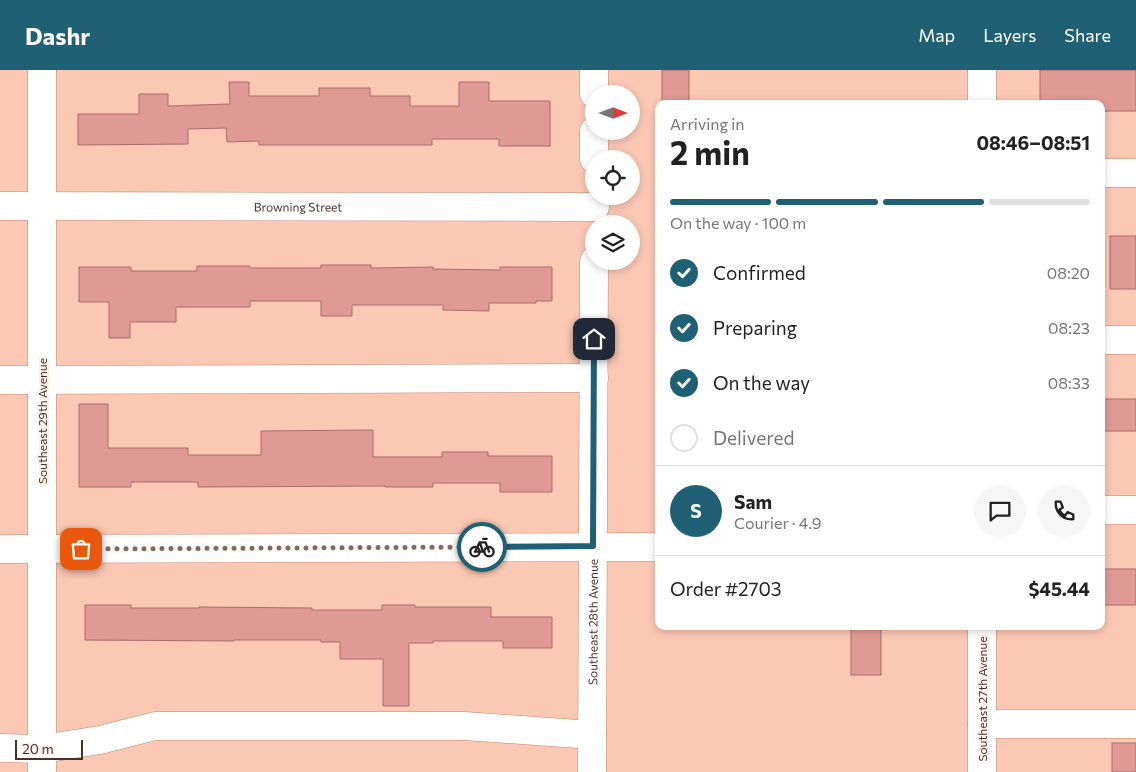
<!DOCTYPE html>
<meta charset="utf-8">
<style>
body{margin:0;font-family:Commissioner,sans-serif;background:#f6f6f6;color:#222;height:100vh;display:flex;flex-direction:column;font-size:19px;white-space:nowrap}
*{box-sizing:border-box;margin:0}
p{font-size:16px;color:#767676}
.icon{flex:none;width:28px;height:28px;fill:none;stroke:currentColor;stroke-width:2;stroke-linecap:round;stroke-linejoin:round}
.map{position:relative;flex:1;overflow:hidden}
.panel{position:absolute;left:655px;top:30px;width:450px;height:530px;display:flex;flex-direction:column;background:#fff;border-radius:10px;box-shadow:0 2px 8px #0003}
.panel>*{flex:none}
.needle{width:32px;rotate:90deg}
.buttons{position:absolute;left:585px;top:15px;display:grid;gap:10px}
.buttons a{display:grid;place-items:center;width:55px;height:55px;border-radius:50%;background:#fff;box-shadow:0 2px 8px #0003;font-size:25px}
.scale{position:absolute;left:15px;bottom:12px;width:68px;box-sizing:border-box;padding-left:5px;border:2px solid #4a3127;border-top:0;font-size:14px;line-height:18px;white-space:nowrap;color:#4a3127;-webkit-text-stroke:4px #fbf4f1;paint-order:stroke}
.pin{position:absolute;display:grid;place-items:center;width:42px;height:42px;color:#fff;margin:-21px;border-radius:10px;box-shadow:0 2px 8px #0006}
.courier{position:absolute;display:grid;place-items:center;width:50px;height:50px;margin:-25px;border:4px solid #1f6074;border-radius:50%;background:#fff;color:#222;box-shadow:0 1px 6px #0007}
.summary em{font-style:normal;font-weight:700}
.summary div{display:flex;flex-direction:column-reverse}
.summary{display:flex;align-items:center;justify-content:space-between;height:85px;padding:0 15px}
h1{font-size:32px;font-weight:700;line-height:38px}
.bar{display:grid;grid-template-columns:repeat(4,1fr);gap:8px 5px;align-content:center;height:60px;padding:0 15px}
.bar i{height:6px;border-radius:4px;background:#e0e0e0}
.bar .on{background:#1f6074}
.bar p{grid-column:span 4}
.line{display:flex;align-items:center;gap:12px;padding:0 15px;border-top:1px solid #e0e0e0}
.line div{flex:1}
.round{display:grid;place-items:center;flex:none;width:52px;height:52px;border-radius:26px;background:#f6f6f6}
ol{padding:0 15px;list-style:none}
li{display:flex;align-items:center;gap:15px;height:55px}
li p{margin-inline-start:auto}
li .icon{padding:5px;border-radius:50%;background:#1f6074;color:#fff;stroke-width:4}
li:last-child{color:#767676}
li i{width:28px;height:28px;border:2px solid #e0e0e0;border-radius:50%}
header{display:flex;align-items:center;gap:30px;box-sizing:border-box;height:70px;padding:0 25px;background:#1f6074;color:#fff}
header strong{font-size:24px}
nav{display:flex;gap:28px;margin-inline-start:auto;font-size:18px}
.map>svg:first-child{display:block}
.building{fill:#e09a96;stroke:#ab6c68}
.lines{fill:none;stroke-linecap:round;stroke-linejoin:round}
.minor-casing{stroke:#c2876e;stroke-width:29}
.major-casing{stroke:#c2876e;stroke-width:29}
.minor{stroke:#fff;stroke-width:28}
.major{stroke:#fff;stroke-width:28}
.done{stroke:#886658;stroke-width:5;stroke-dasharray:0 9}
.route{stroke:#1f6074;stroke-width:6}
.labels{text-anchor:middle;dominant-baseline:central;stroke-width:5;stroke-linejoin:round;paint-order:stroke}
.street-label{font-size:12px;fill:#4a3127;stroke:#fbf4f1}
</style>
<header>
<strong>Dashr</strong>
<nav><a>Map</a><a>Layers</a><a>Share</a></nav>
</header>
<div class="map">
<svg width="1136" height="702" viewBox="0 0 1136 702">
<rect width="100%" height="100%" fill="#fbc8b3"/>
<!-- building -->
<g class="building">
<rect x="662" y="0" width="27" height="34"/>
<path d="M1040 0H1136V41H1101V34H1040Z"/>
<path d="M229 12H249V26H319V18H370V26H410V36H459V12H489V31H550V76H499V69H432V75H259V71L227 72 226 58 188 59V74L78 75V44H139V24H168V36L230 34Z"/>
<rect x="1110" y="166" width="26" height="53"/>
<path d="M321 195H371V198L433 197V199L500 200V197H552V231H536V233H489V241L443 240V235H352V246H321V231H250V237H176V252H130V268H109V232H79V197H131V201H197V196H250V198H321Z"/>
<rect x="1101" y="329" width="35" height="32"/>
<path d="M79 334H108V378H188V385H261V361L373 360V387H442V382H488V386H552V422H500V413H433V417H385V416L198 417V412H131V417H79Z"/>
<rect x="1101" y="499" width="35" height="36"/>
<path d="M85 535H131V538H199V537L312 538V540H382V535H415V537H491V547H552V578H503V571H433V573H409V636H383V589H340V572H321V570H234V571L85 570Z"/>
<rect x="851" y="556" width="30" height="49"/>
<rect x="1112" y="673" width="24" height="29"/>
</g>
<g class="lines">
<defs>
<g id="minor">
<path d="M594 0V24"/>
<path d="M594 61V89"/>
<path d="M1101 103H1136"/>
<path id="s1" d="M0 136 595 137"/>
<path d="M1101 270H1136"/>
<path d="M0 310 594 308"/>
<path d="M1101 440H1136"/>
<path d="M0 479 659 477"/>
<path d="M982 654H1136"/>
<path d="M0 678 42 679 100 670 155 656H465L592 665"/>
<path d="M42 702V0"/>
<path id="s2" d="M592 702 594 191"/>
</g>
<g id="major">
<path d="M982 0V34"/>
<path d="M982 556V702"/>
</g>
</defs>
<!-- minor casing -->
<use href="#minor" class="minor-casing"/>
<!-- major casing -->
<use href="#major" class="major-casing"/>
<!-- minor -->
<use href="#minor" class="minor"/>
<!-- major -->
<use href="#major" class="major"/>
</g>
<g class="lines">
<!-- done -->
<path class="done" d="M81 479 482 477"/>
<!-- route -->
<path class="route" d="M482 477 593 476 594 269"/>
</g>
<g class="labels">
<!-- street labels -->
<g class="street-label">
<text stroke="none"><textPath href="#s1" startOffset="298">Browning Street</textPath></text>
<text transform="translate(42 351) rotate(-90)">Southeast 29th Avenue</text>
<text stroke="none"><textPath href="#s2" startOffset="150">Southeast 28th Avenue</textPath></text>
<text transform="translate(982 629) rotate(-90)">Southeast 27th Avenue</text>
</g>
</g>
</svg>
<div class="buttons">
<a><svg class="needle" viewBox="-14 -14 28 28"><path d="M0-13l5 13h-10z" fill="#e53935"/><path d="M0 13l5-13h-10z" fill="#767676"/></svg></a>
<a><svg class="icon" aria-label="locate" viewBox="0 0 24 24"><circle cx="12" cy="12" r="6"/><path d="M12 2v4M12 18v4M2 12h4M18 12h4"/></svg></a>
<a><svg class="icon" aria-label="layers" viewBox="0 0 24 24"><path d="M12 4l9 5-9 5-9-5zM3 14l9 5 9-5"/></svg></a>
</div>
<div class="scale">20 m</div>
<div class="pin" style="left:81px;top:479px;background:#ea580c"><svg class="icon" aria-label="bag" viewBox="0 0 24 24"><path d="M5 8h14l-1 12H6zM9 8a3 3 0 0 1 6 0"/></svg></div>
<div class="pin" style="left:594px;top:269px;background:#1f2937"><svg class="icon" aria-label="home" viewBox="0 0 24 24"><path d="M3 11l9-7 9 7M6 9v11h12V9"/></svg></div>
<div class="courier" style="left:482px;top:477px"><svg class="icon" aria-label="bike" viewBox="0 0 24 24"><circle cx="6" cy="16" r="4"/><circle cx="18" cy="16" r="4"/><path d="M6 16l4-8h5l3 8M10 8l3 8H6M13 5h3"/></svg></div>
<section class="panel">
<div class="summary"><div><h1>2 min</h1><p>Arriving in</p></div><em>08:46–08:51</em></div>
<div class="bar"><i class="on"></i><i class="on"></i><i class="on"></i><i></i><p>On the way · 100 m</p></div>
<ol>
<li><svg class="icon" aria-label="check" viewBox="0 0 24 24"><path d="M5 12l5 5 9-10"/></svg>Confirmed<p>08:20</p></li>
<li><svg class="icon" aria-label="check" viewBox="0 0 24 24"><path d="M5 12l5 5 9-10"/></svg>Preparing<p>08:23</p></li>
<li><svg class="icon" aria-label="check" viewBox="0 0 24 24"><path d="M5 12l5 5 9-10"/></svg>On the way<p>08:33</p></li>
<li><i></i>Delivered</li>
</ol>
<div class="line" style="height:90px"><b class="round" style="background:#1f6074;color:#fff">S</b><div><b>Sam</b><p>Courier · 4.9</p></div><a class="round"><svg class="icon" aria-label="chat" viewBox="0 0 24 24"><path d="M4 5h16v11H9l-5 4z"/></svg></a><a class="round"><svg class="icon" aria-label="phone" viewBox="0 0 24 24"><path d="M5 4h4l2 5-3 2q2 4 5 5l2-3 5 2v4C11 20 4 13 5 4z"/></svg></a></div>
<div class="line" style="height:65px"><div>Order #2703</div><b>$45.44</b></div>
</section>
</div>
